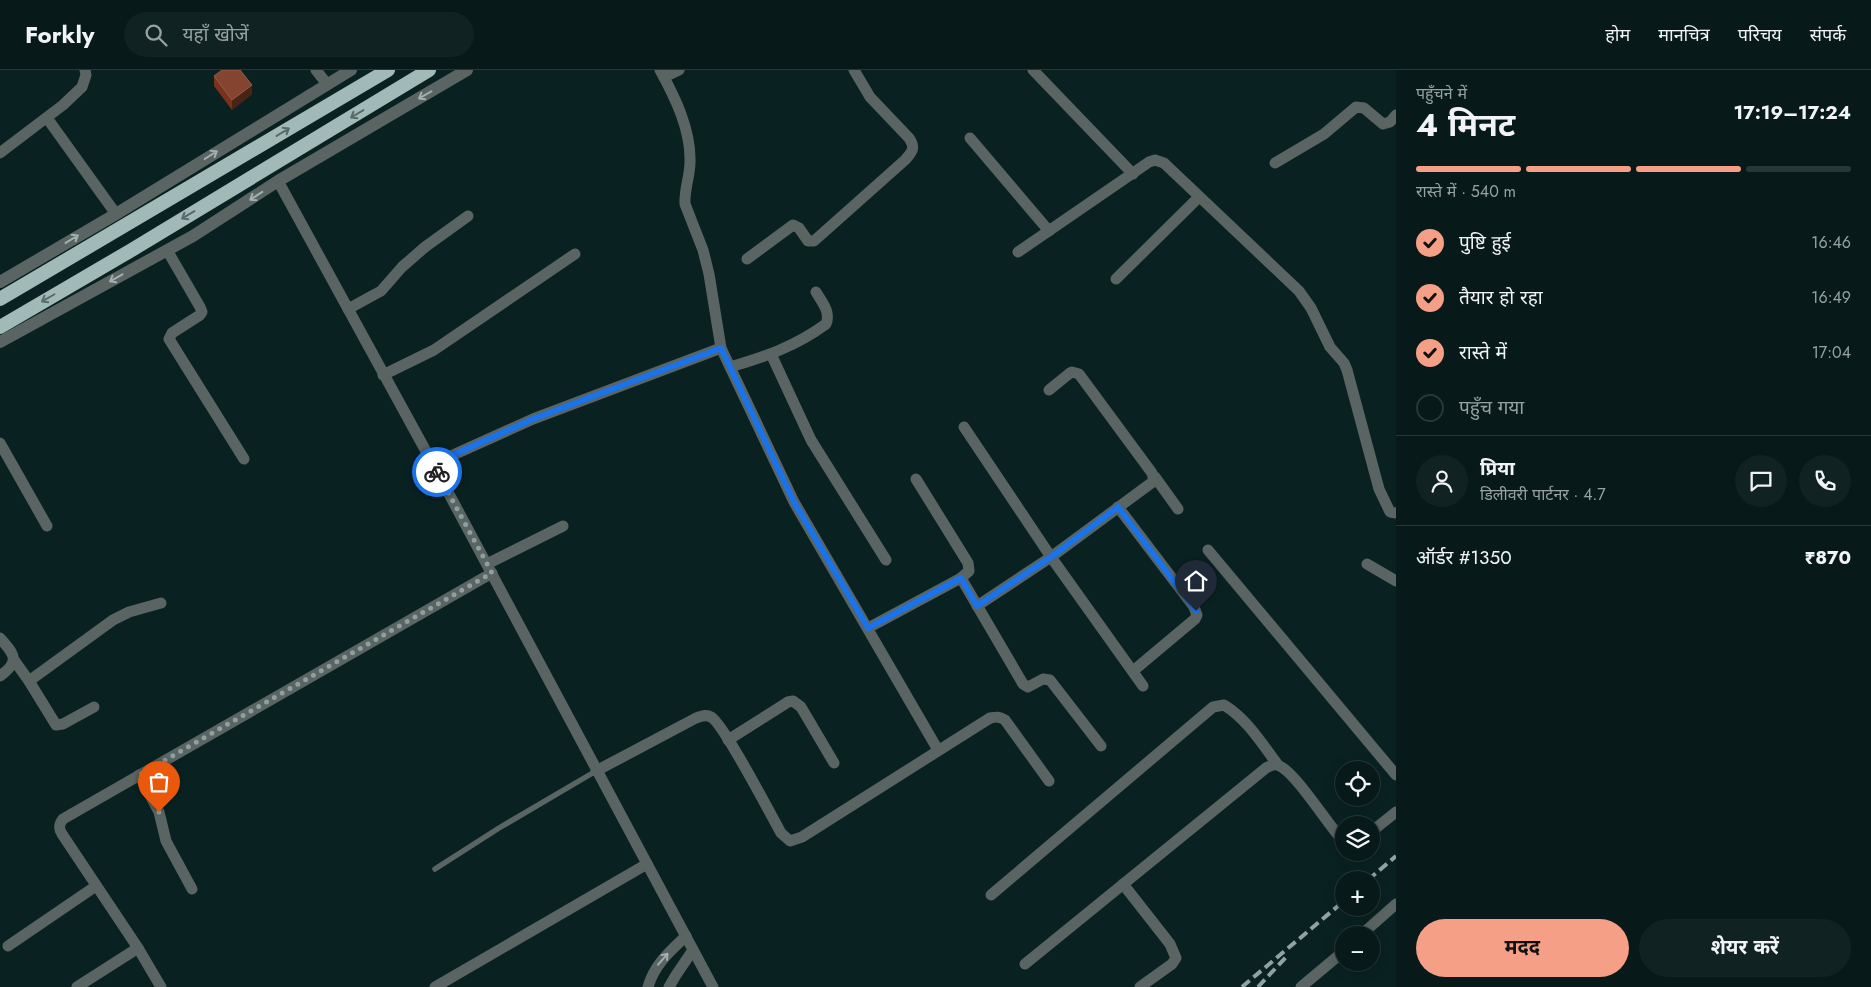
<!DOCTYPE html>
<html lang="hi">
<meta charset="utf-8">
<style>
body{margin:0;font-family:Jost,"Noto Sans Devanagari",sans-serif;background:#102322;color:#f1f3f6;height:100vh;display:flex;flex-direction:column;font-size:19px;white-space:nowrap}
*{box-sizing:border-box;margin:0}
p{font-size:16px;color:#98a1a2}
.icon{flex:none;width:28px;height:28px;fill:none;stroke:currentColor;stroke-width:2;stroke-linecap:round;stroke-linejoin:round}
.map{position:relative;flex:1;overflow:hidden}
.sheet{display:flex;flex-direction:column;background:#071a19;width:475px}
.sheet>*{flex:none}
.buttons{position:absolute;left:1335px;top:691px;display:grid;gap:10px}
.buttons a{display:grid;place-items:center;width:45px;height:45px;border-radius:50%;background:#071a19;box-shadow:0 2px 12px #0003,0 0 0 1px #283838;font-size:25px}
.pin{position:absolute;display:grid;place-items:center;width:42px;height:42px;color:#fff;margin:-51px -21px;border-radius:50% 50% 50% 0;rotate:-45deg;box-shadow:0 0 5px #0007}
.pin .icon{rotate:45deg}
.courier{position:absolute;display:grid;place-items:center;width:50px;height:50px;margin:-25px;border:4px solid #1a73e8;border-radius:50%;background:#fff;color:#222;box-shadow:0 1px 6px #0007}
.summary em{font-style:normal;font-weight:700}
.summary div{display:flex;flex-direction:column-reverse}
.summary{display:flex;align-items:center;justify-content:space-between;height:85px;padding:0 20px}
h1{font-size:32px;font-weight:700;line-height:38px}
.bar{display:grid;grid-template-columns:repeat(4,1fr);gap:8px 5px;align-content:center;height:60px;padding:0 20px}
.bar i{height:6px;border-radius:4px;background:#283838}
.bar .active{background:#f49f86}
.bar p{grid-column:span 4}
.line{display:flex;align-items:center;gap:12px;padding:0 20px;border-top:1px solid #283838}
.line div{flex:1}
.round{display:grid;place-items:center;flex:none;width:52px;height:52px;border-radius:26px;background:#102322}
ol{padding:0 20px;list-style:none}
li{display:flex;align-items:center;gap:15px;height:55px}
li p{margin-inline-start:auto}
li .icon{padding:5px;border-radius:50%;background:#f49f86;color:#111;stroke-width:4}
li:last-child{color:#98a1a2}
li i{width:28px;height:28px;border:2px solid #283838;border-radius:50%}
.primary-button{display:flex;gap:10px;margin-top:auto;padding:10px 20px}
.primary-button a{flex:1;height:58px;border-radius:30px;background:#f49f86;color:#111;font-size:20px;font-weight:700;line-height:58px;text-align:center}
.primary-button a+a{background:#102322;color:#f1f3f6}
header{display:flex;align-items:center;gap:30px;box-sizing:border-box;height:70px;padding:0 25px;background:#071a19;border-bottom:1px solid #283838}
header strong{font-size:24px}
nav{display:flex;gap:28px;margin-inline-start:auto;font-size:18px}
.search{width:350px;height:45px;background:#102322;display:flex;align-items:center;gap:12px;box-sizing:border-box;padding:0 18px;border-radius:28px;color:#98a1a2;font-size:19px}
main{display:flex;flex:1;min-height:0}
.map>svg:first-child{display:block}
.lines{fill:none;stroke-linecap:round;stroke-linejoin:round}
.service{stroke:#596463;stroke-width:5.5}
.minor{stroke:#596463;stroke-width:11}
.tertiary{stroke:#596463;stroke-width:12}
.trunk{stroke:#a1bab8;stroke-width:14}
.rail{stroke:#90a2a1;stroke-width:4;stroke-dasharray:10 5;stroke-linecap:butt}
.wall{fill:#7b311a}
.shaded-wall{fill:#492314}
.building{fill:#844430;stroke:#915d4c}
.oneway{stroke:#a3b0af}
.oneway2{stroke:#596b69}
.done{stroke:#8e9f9e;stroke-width:5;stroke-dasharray:0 9}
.route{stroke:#1a73e8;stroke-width:6}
</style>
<header>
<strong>Forkly</strong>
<div class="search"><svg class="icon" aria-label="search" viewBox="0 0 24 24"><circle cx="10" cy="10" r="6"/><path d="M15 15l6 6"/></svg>यहाँ खोजें</div>
<nav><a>होम</a><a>मानचित्र</a><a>परिचय</a><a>संपर्क</a></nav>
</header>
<main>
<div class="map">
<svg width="1396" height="917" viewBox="0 0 1396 917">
<rect width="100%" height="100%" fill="#092221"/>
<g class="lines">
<!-- service -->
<path class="service" d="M435 799 499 758 596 701"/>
<!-- minor -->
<g class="minor">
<path d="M316 0 327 14"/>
<path d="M660 0C675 27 691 60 690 92 690 106 684 120 685 134L703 180 709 204 721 278 794 432 938 680"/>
<path d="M1033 0 1133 104"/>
<path d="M664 7 679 0"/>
<path d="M47 48 116 144"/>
<path d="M970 68 1049 161"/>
<path d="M0 83 63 35 82 17 86 5 85 0"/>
<path d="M1275 93 1324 64 1356 37 1364 38 1383 54 1390 52 1396 45"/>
<path d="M278 111 433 394 713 917"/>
<path d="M167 180 200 237 202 242 200 245 172 263 169 269 244 389"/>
<path d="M1018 182 1149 92 1155 90 1164 93 1299 221 1311 238 1330 277 1344 293 1347 300 1379 419 1390 442 1396 443"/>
<path d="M747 189 793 155 799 158 808 171H814L905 90C912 82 916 78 909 68L870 27 854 0"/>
<path d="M1116 209 1199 127"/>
<path d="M348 239 381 221 402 197 425 177 468 146"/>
<path d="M771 284 811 370 886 490"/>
<path d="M730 297C765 287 796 276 826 254 831 242 822 232 816 222"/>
<path d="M383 305 434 280 575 184"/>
<path d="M964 357 1051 487 1143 616"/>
<path d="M0 373 47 456"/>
<path d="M433 394 533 349 721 278"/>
<path d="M1155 407 1178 439"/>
<path d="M1118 437 1194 537 1197 545 1195 549 1133 601"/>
<path d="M1208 480 1396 705"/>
<path d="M487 494 563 456"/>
<path d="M1367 494 1396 511"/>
<path d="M961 508 1023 614 1028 617 1043 609 1050 610 1101 676"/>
<path d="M977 536 1051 487 1154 411 1152 403 1079 304 1072 302 1070 303 1049 320"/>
<path d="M868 558 961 508 969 501 968 493 916 409"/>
<path d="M0 568C14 584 21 591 0 606"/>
<path d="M14 590 29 611 56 655 63 654 94 637"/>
<path d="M29 611 113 550 129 542 161 533"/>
<path d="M728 670 788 632 793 631 801 637 834 693"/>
<path d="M596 701 696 648C702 646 706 644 711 647 723 653 771 745 781 763L790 771 802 767 990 648C996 647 999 646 1005 650L1049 711"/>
<path d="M139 705 159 742 166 771 192 819"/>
<path d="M1371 762 1396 742"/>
<path d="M1123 814 1170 874 1176 888 1172 894 1140 917"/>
<path d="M991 825 1213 637 1224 635C1247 649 1262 674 1278 695"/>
<path d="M1361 865 1396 834"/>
<path d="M8 876 96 816"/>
<path d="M1025 894 1266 698C1270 696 1273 694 1277 695 1294 699 1329 757 1344 772"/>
<path d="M77 917 138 878"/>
<path d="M161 917 138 878 62 764C58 758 59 754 63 749L492 503"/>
<path d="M435 917 647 794"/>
<path d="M648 917C654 895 670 881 686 866"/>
<path d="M669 917 676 905 693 880"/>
<path d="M1301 917 1344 881"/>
</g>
<!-- tertiary -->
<g class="tertiary">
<path d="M0 212 116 144 351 0"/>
<path d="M0 272 193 166 278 111 467 0"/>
</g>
<!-- trunk -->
<g class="trunk">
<path d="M0 229 388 0"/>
<path d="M0 257 130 181 429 0"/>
</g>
<!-- rail -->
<g class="rail">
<path d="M1368 810 1396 786"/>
<path d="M1242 917 1344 831"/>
<path d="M1258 917 1287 886"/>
</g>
</g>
<!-- wall -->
<path class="wall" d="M214 6 252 24 232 40 214 16Z"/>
<!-- shaded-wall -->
<path class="shaded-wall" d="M252 15V24L232 40V30Z"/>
<!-- building -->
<path class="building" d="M222 0H240L252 15 232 30 214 6Z"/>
<!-- one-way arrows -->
<defs><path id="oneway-shaft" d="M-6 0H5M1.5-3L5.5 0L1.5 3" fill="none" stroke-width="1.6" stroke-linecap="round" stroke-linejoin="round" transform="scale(1.25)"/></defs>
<g class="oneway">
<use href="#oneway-shaft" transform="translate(425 25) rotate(150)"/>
<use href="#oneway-shaft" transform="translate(211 85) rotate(-32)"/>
<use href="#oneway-shaft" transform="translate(256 126) rotate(147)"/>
<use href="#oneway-shaft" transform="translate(72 169) rotate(-31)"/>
<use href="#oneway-shaft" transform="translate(116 208) rotate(151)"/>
<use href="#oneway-shaft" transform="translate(663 889) rotate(-49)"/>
</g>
<g class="oneway2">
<use href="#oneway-shaft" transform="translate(357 44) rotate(149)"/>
<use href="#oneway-shaft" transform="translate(283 62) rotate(-31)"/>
<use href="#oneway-shaft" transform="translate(188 145) rotate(149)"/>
<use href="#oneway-shaft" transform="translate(48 228) rotate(150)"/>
</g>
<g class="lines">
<!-- done -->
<path class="done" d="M159 742 139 705 492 503 437 402"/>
<!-- route -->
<path class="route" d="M437 402 433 394 533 349 721 278 794 432 868 558 961 508 977 536 1051 487 1118 437 1196 541"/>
</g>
</svg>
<div class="buttons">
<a><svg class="icon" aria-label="locate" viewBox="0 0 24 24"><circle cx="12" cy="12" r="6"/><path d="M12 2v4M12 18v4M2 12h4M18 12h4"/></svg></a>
<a><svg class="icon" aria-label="layers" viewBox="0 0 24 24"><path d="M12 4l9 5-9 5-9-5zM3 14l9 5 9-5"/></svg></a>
<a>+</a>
<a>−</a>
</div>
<div class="pin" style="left:159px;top:742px;background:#ea580c"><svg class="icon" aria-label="bag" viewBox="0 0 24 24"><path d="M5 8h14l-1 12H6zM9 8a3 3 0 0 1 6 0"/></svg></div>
<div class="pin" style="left:1196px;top:541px;background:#1f2937"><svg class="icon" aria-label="home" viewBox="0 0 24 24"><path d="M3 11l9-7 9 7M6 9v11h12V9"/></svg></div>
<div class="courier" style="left:437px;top:402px"><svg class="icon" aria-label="bike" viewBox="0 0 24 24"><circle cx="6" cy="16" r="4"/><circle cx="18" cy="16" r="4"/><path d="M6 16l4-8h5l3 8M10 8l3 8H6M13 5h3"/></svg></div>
</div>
<section class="sheet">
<div class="summary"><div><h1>4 मिनट</h1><p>पहुँचने में</p></div><em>17:19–17:24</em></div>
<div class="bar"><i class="active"></i><i class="active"></i><i class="active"></i><i></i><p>रास्ते में · 540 m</p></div>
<ol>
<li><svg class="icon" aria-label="check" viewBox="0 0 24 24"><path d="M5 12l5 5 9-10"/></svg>पुष्टि हुई<p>16:46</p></li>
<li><svg class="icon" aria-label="check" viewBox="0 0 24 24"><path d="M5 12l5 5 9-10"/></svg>तैयार हो रहा<p>16:49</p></li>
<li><svg class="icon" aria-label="check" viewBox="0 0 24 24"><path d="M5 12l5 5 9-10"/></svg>रास्ते में<p>17:04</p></li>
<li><i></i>पहुँच गया</li>
</ol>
<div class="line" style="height:90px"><a class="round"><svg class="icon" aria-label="person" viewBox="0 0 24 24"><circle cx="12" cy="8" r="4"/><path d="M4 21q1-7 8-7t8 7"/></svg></a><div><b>प्रिया</b><p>डिलीवरी पार्टनर · 4.7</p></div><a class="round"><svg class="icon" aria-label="chat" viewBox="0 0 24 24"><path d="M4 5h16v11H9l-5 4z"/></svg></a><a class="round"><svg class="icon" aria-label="phone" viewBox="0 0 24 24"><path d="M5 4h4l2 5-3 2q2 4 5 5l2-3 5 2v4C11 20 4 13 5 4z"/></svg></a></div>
<div class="line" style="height:65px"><div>ऑर्डर #1350</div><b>₹870</b></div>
<div class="primary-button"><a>मदद</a><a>शेयर करें</a></div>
</section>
</main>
